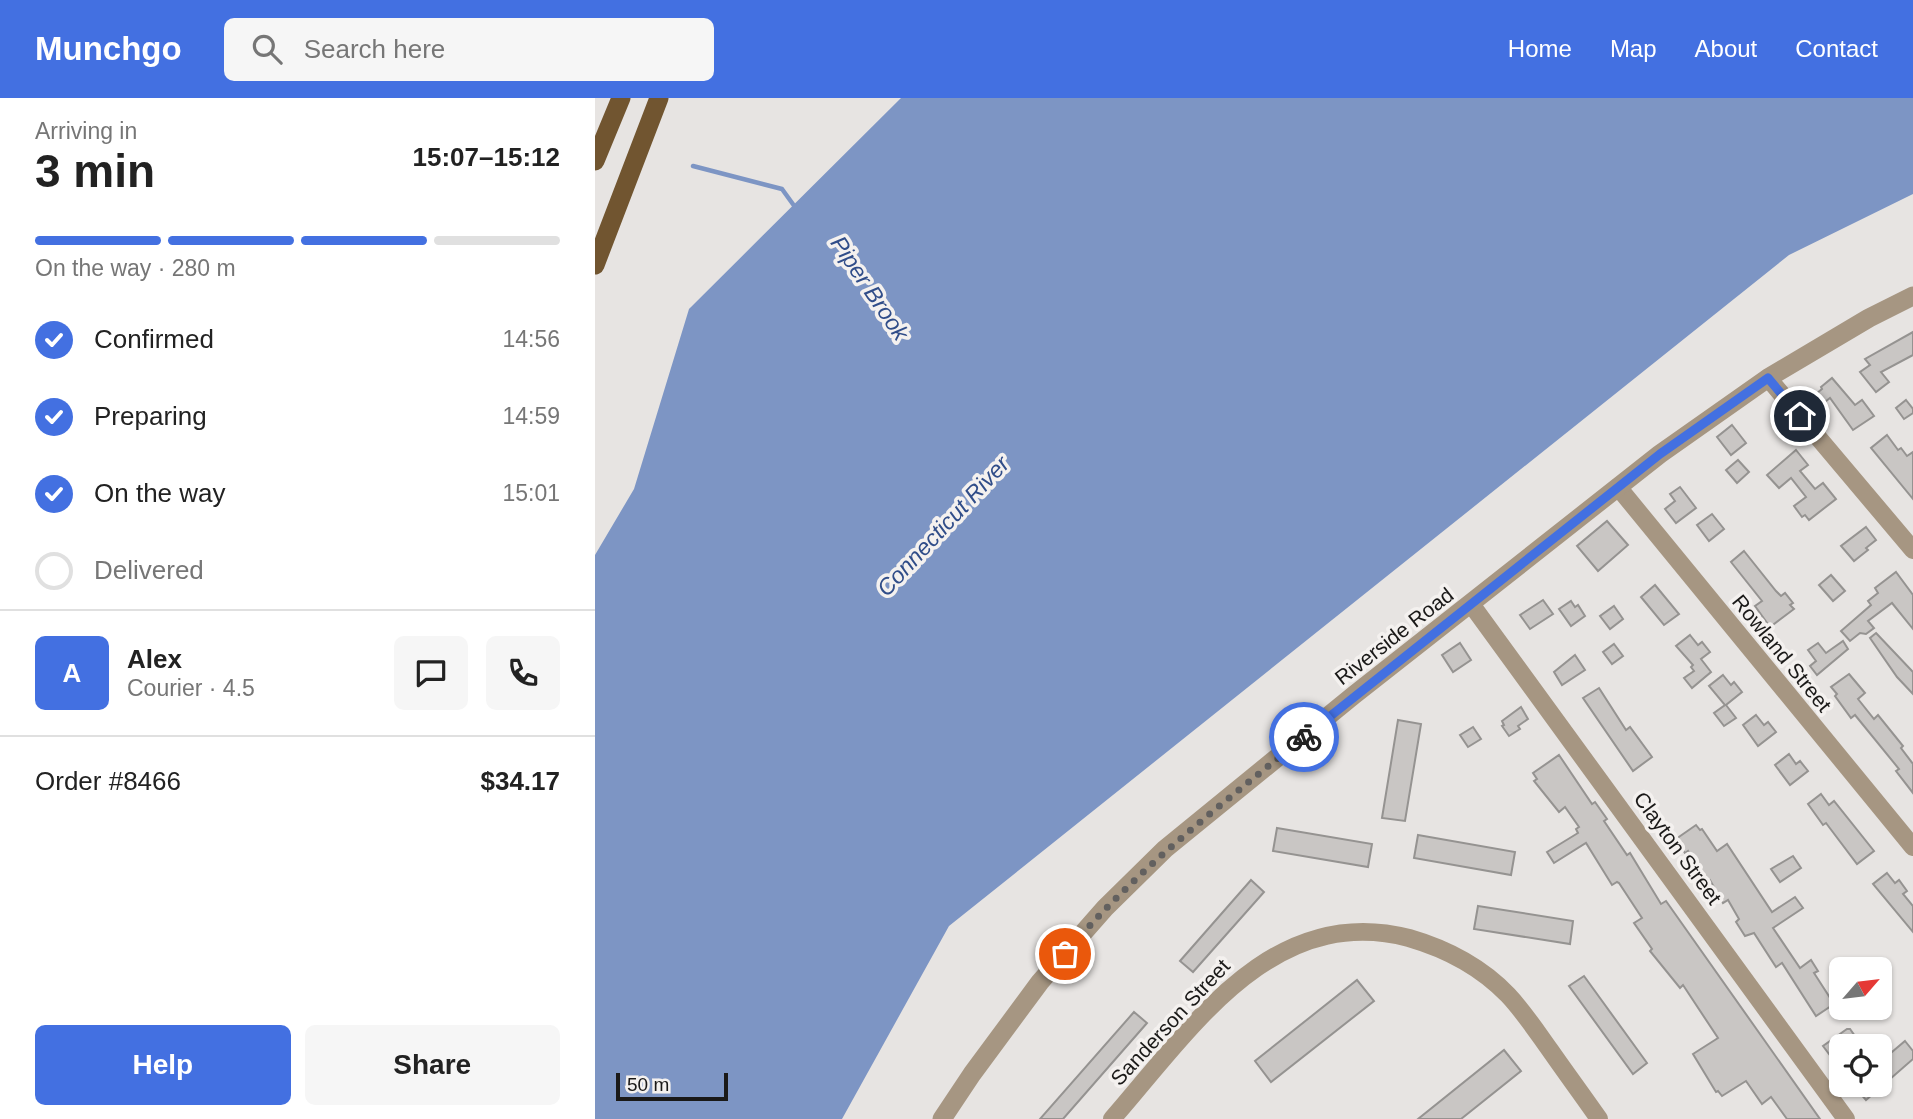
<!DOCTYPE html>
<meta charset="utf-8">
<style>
body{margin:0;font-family:Helvetica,sans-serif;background:#f6f6f6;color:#222;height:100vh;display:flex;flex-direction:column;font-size:26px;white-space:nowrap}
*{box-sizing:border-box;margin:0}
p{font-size:23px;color:#767676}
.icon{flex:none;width:38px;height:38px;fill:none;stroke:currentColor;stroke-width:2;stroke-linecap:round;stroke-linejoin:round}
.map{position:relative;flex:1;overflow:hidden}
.details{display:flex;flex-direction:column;background:#fff;width:595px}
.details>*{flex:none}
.needle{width:46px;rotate:62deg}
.controls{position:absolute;left:1234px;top:859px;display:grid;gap:14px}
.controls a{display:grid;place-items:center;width:63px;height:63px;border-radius:10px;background:#fff;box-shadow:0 2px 5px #0004;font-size:35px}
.scale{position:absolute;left:21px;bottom:18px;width:112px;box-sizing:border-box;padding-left:7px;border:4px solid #1a1918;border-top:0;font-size:19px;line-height:24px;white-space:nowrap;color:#1a1918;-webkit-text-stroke:5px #f4f1ef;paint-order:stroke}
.pin{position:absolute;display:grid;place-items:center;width:60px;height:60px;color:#fff;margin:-30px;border:4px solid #fff;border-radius:50%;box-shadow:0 2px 7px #0007}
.courier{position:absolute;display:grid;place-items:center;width:70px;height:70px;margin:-35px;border:5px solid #4370e1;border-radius:50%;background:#fff;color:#222;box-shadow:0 2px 9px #0007}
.summary em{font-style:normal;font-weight:800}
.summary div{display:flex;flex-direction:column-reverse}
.summary{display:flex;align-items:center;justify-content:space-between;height:119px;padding:0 35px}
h1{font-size:46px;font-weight:800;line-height:52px}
.bar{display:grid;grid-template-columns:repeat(4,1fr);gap:10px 7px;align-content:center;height:84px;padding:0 35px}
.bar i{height:9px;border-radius:5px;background:#e0e0e0}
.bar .on{background:#4370e1}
.bar p{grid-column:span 4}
.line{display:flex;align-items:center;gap:18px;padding:0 35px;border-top:2px solid #e0e0e0}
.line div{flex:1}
.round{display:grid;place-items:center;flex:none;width:74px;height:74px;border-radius:10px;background:#f6f6f6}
ol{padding:0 35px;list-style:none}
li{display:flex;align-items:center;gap:21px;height:77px}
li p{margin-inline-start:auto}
li .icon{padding:7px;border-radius:50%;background:#4370e1;color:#fff;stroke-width:4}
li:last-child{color:#767676}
li i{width:38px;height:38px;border:4px solid #e0e0e0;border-radius:50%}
.cta{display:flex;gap:14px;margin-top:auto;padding:14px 35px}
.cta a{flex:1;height:80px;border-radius:10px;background:#4370e1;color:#fff;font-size:28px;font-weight:800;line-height:80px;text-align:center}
.cta a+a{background:#f6f6f6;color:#222}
header{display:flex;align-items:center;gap:42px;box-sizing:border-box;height:98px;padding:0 35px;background:#4370e1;color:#fff}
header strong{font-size:33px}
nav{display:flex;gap:38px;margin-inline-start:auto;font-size:24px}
.search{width:490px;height:63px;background:#f6f6f6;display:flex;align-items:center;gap:18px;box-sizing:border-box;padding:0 24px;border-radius:10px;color:#767676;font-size:26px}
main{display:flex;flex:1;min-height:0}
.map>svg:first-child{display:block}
.water{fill:#7d95c4}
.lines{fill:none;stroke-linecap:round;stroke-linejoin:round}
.stream{stroke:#7d95c4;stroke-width:4.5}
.building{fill:#c9c6c4;stroke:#959391;stroke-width:2}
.minor{stroke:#a69682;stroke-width:18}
.tertiary{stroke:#a69682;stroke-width:19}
.primary{stroke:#715530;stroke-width:19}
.done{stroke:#62605f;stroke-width:7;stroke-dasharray:0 12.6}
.route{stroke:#4370e1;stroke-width:9}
.labels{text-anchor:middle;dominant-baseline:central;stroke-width:7;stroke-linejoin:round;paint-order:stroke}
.street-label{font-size:21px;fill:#1a1918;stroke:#f4f1ef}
.water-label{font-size:23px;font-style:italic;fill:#304d89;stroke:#f4f1ef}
</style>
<header>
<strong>Munchgo</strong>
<div class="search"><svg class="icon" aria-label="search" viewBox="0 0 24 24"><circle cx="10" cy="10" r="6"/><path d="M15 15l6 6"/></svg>Search here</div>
<nav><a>Home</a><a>Map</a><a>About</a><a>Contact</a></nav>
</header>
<main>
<section class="details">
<div class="summary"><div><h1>3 min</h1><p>Arriving in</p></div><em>15:07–15:12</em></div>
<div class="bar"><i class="on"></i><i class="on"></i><i class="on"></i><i></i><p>On the way · 280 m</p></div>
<ol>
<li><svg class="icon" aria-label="check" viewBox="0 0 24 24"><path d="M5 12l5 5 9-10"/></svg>Confirmed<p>14:56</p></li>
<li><svg class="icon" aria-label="check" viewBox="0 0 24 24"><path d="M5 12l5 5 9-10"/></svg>Preparing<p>14:59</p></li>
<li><svg class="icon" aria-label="check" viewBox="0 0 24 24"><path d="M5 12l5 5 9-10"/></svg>On the way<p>15:01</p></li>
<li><i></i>Delivered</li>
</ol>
<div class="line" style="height:126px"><b class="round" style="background:#4370e1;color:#fff">A</b><div><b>Alex</b><p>Courier · 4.5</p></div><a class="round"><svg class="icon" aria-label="chat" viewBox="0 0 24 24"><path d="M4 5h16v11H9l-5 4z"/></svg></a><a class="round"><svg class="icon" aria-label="phone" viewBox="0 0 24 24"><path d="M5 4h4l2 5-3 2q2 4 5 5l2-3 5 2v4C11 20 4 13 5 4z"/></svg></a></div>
<div class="line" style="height:91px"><div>Order #8466</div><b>$34.17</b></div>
<div class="cta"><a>Help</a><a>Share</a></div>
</section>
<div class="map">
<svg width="1318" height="1021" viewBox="0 0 1318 1021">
<rect width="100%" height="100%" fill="#e7e4e2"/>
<!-- water -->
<path class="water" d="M306 0H1318V96L1194 157 354 828 247 1021H0V457L39 391 94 211Z"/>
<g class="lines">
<!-- stream -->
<path class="stream" d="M98 68 187 91 200 109"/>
</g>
<!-- building -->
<g class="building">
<path d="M1318 234V257L1286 274 1294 284 1281 294 1265 274 1275 267 1270 261Z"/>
<path d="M1237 280 1260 307 1267 302 1279 318 1258 332 1235 300 1230 304 1222 295 1227 291 1226 289Z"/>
<path d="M1311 302 1318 311V315L1309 321 1301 310Z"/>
<path d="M1137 327 1151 345 1136 357 1122 339Z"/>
<path d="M1292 337 1303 352 1306 350 1312 358 1318 354V401L1276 350Z"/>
<path d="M1201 352 1213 367 1205 373 1220 391 1228 385 1241 401 1214 422 1210 417 1207 419 1199 408 1211 399 1196 380 1184 390 1172 377Z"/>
<path d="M1143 362 1154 374 1142 385 1131 372Z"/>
<path d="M1085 389 1101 410 1081 425 1070 411 1080 403 1075 396Z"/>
<path d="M1117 416 1129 431 1114 443 1102 427Z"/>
<path d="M1012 423 1033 447 1003 473 982 448Z"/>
<path d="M1271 429 1281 442 1271 450 1273 452 1259 463 1246 448Z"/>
<path d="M1149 453 1181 493 1186 498 1190 495 1198 505 1195 507 1199 511 1175 529 1160 508 1167 503 1136 464Z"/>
<path d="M1301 474 1318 497V531L1297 505 1273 523 1279 530 1271 536 1265 535 1255 543 1246 533 1276 507 1273 503 1283 495 1280 490Z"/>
<path d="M1236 477 1250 493 1238 503 1224 487Z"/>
<path d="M1060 487 1084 516 1069 527 1046 499Z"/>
<path d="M948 502 958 516 935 531 925 517Z"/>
<path d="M976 503 980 509 983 507 990 518 976 528 964 511Z"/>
<path d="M1019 508 1028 521 1015 531 1005 518Z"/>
<path d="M1281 535 1318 574V596L1302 579 1275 540Z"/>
<path d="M1095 537 1103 547 1107 544 1115 554 1106 561 1116 574 1097 590 1089 580 1099 573 1096 569 1098 567 1081 548Z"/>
<path d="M1248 543 1253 551 1222 577 1215 568 1221 563 1213 552 1223 545 1231 555Z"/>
<path d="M865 545 876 562 858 574 847 557Z"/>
<path d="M1019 546 1028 558 1017 566 1008 554Z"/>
<path d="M980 557 990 572 967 587 959 574Z"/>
<path d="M1254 576 1270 595 1263 601 1279 621 1283 617 1308 648 1306 650 1318 666V695L1301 673 1304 671 1260 617 1256 620 1240 598 1242 596 1236 589Z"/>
<path d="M1128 577 1136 587 1139 584 1147 594 1131 607 1141 620 1129 628 1119 615 1130 607 1114 588Z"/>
<path d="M1004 590 1031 632 1035 629 1057 659 1038 673 988 600Z"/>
<path d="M926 609 933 621 923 628 925 631 914 638 907 628 909 627 907 623Z"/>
<path d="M1161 617 1169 627 1173 624 1181 634 1163 648 1148 627Z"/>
<path d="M803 622 826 626 810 723 787 720Z"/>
<path d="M878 629 886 641 873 649 865 637Z"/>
<path d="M1194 656 1201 666 1205 663 1213 673 1195 687 1180 667Z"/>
<path d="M964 657 997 706 1000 704 1012 721 1009 723 1032 757 1035 755 1066 806 1071 803 1225 1021H1192L1176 999 1167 1006 1151 983 1127 998 1123 993 1121 994 1098 956 1123 940 1088 887 1085 890 1055 853 1057 851 1039 825 1047 820 1024 785 1022 784 1017 787 991 745 959 765 952 754 983 735 981 731 984 729 970 709 964 714 939 683 942 681 938 675Z"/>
<path d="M1226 696 1234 707 1239 703 1279 753 1262 766 1231 725 1228 727 1213 706Z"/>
<path d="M1101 727 1105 732 1107 731 1122 753 1132 746 1177 814 1200 799 1208 810 1178 830 1205 870 1216 862 1223 873 1219 875 1239 906 1221 918 1187 865 1181 869 1159 835 1150 838 1141 824 1144 821 1133 802 1128 805 1115 782 1113 783 1093 753 1090 755 1081 741Z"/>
<path d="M682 730 777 746 773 769 678 753Z"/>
<path d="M823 737 920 754 916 777 819 760Z"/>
<path d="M1198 758 1206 770 1185 784 1176 771Z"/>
<path d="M1292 775 1300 785 1304 782 1312 793 1308 796 1318 808V834L1278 786Z"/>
<path d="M656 782 669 794 598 874 585 863Z"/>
<path d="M883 808 978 823 975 846 879 831Z"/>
<path d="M989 878 1052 965 1038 976 974 888Z"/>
<path d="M762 882 779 903 676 984 660 963Z"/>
<path d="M539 914 552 925 468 1021H445Z"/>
<path d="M1252 931H1255L1267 948H1246V972L1228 948Z"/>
<path d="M1310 943 1318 953V961L1271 1002 1258 987H1284V965Z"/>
<path d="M909 952 926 973 866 1021H823Z"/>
</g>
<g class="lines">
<!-- minor -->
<g class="minor">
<path d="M1173 280 1318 452"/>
<path d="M1023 389 1318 749"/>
<path d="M876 506 1251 1021"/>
<path d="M517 1021C595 932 677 804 814 840 852 851 886 869 913 897 929 914 942 934 955 952 971 975 988 998 1004 1021"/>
</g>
<!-- tertiary -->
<path class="tertiary" d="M347 1021 377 976 445 884 510 810 570 751 759 597 1065 356 1173 280 1274 220 1318 198"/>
<!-- primary -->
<g class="primary">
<path d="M0 63 26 0"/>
<path d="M0 167 64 0"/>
</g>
</g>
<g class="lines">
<!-- done -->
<path class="done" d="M470 856C541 771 624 709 709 639"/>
<!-- route -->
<path class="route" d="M709 639 1065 356 1173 280 1205 318"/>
</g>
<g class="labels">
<!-- street labels -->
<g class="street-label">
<text transform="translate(799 538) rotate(-38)">Riverside Road</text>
<text transform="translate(1187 555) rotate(51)">Rowland Street</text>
<text transform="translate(1083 750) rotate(54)">Clayton Street</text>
<text transform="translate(575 924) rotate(-47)">Sanderson Street</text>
</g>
<!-- water labels -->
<g class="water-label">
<text transform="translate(275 190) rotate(56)">Piper Brook</text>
<text transform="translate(348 428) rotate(-47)">Connecticut River</text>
</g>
</g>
</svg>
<div class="controls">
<a><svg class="needle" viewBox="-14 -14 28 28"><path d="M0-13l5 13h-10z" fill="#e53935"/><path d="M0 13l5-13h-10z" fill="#767676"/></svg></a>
<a><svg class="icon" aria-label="locate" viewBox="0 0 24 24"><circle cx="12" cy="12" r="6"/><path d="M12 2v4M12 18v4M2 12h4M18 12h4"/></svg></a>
</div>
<div class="scale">50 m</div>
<div class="pin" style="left:470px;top:856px;background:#ea580c"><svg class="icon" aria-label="bag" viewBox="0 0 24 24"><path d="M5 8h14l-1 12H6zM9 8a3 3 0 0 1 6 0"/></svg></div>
<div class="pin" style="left:1205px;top:318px;background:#1f2937"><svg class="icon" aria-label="home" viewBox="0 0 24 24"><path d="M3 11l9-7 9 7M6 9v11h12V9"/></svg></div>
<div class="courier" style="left:709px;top:639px"><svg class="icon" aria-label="bike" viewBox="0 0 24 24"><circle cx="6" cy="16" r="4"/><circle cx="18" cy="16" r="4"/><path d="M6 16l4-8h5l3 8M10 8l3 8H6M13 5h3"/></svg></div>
</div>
</main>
